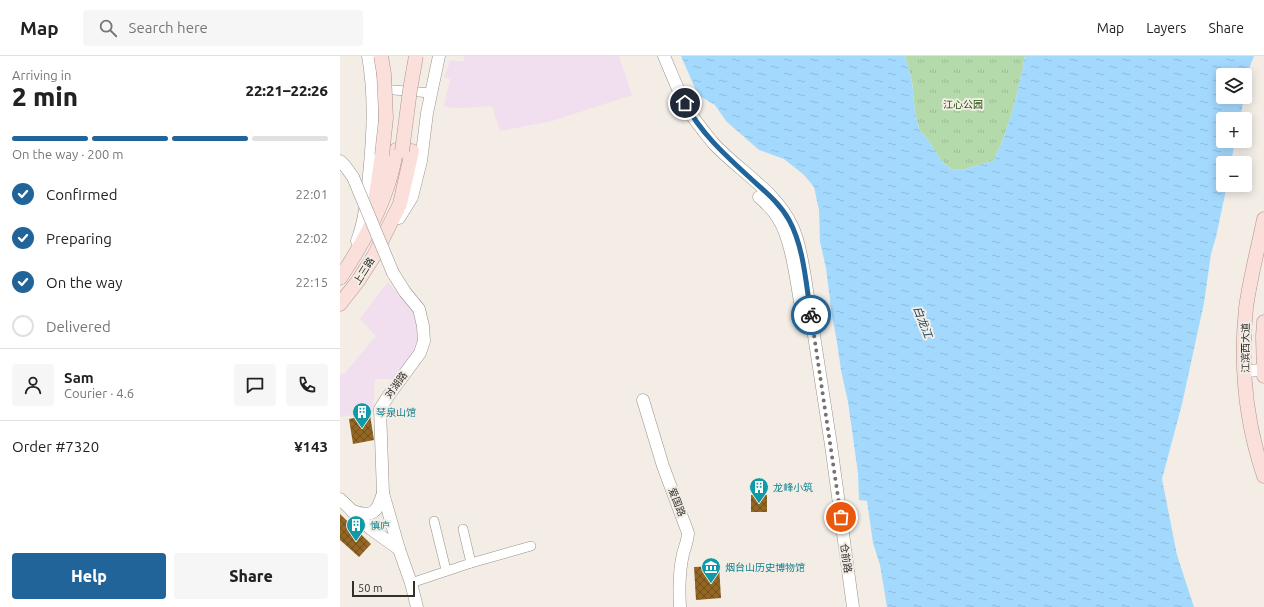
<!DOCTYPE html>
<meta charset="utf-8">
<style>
body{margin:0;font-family:Ubuntu,"Noto Sans SC",sans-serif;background:#f6f6f6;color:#222;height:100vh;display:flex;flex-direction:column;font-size:15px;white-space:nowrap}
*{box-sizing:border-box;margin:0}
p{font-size:13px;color:#767676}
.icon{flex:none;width:22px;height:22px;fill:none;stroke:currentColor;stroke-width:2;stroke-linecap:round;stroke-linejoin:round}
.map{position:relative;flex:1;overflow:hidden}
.side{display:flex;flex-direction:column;background:#fff;width:340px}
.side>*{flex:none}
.tools{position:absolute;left:876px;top:12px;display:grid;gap:8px}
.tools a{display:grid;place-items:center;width:36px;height:36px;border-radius:4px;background:#fff;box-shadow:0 2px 10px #0003;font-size:20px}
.scale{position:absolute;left:12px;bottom:10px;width:63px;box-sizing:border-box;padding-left:4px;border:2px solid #322f2d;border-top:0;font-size:11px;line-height:14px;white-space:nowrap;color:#322f2d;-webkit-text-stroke:3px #f3ede6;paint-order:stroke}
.pin{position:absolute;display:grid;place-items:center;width:34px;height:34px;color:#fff;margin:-17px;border:2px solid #fff;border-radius:50%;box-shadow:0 1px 4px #0007}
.courier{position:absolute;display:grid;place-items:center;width:40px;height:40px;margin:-20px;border:3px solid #216499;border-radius:50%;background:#fff;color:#222;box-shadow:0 1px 5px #0007}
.headline em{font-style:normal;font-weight:800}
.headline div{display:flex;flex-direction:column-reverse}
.headline{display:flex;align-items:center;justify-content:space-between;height:68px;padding:0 12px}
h1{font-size:26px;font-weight:800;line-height:30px}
.bar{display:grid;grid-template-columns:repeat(4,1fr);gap:6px 4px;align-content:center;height:48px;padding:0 12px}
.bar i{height:5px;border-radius:3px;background:#e0e0e0}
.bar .on{background:#216499}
.bar p{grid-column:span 4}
.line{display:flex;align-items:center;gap:10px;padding:0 12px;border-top:1px solid #e0e0e0}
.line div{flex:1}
.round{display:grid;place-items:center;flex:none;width:42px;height:42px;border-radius:4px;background:#f6f6f6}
ol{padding:0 12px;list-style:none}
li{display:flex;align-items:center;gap:12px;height:44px}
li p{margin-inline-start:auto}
li .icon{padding:4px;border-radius:50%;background:#216499;color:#fff;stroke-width:4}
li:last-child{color:#767676}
li i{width:22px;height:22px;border:2px solid #e0e0e0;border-radius:50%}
.primary-button{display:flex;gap:8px;margin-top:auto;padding:8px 12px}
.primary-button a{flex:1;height:46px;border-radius:4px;background:#216499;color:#fff;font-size:16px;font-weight:800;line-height:46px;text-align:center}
.primary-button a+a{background:#f6f6f6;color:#222}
header{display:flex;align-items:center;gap:24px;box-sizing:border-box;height:56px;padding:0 20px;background:#fff;border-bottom:1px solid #e0e0e0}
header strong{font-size:19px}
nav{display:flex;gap:22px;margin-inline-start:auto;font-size:14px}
.search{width:280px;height:36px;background:#f6f6f6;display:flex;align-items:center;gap:10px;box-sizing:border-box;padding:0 14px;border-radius:4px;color:#767676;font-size:15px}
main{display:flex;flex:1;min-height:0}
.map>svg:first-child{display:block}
.education{fill:#f1deee}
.grass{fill:url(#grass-tufts)}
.water{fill:url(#water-ripples)}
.building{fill:url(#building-cross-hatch)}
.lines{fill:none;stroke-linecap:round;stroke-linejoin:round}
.street-casing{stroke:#97928b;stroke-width:10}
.secondary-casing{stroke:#97928b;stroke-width:13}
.primary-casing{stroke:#b2938e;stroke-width:15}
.street{stroke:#fff;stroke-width:9}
.secondary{stroke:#fff;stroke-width:12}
.primary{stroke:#fadfdb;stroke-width:14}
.secondary-bridge-casing{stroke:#97928b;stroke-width:13;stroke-linecap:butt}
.primary-bridge-casing{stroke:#b2938e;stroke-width:15;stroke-linecap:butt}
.secondary-bridge{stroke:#fff;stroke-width:12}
.primary-bridge{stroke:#fadfdb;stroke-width:14}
.done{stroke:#76726e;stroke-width:4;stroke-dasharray:0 7.2}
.route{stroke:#216499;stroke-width:5}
.labels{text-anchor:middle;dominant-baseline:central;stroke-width:4;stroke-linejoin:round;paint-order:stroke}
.park-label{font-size:10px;fill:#195504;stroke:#f3ede6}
.street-label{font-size:10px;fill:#322f2d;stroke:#f3ede6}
.culture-label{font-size:10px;fill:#0d838f;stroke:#f3ede6;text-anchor:start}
.water-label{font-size:11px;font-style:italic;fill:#214861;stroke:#f3ede6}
</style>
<header>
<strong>Map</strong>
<div class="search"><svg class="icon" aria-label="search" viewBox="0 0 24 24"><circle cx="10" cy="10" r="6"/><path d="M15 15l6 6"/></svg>Search here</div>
<nav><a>Map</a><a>Layers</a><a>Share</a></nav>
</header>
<main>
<section class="side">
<div class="headline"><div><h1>2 min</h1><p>Arriving in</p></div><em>22:21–22:26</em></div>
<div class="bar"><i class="on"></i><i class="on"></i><i class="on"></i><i></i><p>On the way · 200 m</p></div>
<ol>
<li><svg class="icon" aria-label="check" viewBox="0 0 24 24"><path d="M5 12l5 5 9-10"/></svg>Confirmed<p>22:01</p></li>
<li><svg class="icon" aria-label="check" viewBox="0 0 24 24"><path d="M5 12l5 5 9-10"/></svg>Preparing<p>22:02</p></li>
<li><svg class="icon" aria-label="check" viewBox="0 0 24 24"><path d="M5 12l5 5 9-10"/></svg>On the way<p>22:15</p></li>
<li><i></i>Delivered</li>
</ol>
<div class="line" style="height:72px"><a class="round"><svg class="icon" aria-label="person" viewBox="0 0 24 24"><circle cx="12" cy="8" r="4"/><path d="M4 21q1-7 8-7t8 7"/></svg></a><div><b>Sam</b><p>Courier · 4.6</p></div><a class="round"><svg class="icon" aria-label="chat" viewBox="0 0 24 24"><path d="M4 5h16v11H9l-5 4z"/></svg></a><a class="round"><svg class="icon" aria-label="phone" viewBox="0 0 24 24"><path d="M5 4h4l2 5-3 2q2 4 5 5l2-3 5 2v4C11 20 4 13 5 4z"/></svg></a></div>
<div class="line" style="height:52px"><div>Order #7320</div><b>¥143</b></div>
<div class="primary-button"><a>Help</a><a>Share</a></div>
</section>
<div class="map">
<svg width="924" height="551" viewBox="0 0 924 551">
<defs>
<pattern id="grass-tufts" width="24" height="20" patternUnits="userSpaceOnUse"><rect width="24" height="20" fill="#b4daab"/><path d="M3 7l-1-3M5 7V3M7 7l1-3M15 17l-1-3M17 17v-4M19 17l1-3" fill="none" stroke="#9bbb93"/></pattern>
<pattern id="water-ripples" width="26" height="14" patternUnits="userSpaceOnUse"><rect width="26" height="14" fill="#a4d9fe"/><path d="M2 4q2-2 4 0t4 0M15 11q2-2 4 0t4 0" fill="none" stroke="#8ebbda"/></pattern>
<pattern id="building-cross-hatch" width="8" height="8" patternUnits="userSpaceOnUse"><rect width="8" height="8" fill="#936623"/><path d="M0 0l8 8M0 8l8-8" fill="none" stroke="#72501e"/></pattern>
</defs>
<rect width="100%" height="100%" fill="#f3ede6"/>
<!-- education -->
<g class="education">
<path d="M124 0H279L292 39 212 65 160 75 152 50 120 52 104 51 110 23 104 21 111 4 124 6Z"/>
<path d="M48 226 71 252 76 264 78 279V287L76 295 56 323H35L33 356 0 361V319L5 317 36 280 20 263Z"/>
</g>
<!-- grass -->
<path class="grass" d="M565 0H685C678 36 670 72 653 105L625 113 612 114 600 103 589 85 579 73 575 56 572 25Z"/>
<!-- water -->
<path class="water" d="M341 0H565L572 25 575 56 579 73 589 85 600 103 612 114 625 113 653 105C670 72 678 36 685 0H914L910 10 905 37V19H883V41H904L900 63H883V85H895L891 107H883V129H887L876 181 871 198 864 247 842 348 822 423 837 499 854 551H547L540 509 533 487 527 445 519 444 518 417 508 346 501 314 497 286 492 260 486 212 480 186 479 154 474 131 464 119 444 103 419 94 386 65 375 49 358 39Z"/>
<!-- building -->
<g class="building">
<path d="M30 359 34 384 13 388 9 363Z"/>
<rect x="411" y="439" width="16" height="17"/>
<path d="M0 458 31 488 19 501 0 484Z"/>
<path d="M379 510 381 542 356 544 354 511Z"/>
</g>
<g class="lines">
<defs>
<g id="street">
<path d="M41 33 91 37"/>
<path d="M94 465 106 514"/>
<path d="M123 473 131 507"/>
<path d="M71 527 131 507 191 490"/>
</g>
<g id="secondary">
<path d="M324 0C332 18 339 38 349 55 356 66 365 77 373 87 399 115 436 135 452 170 459 184 461 200 464 215L491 389 513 551"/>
<path d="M0 105 5 110 13 121"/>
<path d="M419 141C426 147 433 154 438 162 451 182 456 222 460 246"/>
<path d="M59 162 72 141 81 105 87 57 99 0"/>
<path d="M17 185C25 164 27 141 29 119 33 79 35 40 28 0"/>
<path d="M53 217 65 236 79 253 83 270 84 285 80 297 49 339 40 353 43 437 59 493 71 527 77 551"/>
<path d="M904 315 924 314"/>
<path d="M303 344 323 410 348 477C348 484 345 490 343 498 339 515 339 534 340 551"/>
<path d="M0 443 31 473 59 493"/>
<path d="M12 455C34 462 37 456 43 437"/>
</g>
<g id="primary">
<path d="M35 147 42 99"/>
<path d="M924 163C918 193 910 222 906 252 900 309 906 367 924 420"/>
<path d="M0 222C25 185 50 139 56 94"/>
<path d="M0 248 18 225 34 200 60 148 72 95"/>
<path d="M924 266 923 280 924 320"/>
</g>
</defs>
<!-- street casing -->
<use href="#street" class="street-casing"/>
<!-- secondary casing -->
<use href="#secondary" class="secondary-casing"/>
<!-- primary casing -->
<use href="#primary" class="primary-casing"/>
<!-- street -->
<use href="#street" class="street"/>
<!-- secondary -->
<use href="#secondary" class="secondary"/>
<!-- primary -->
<use href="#primary" class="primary"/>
<defs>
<path id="secondary-bridge" d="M13 121 53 217"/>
<g id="primary-bridge">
<path d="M41 0 44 18 46 62 42 99"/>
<path d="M62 95 70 34 76 0"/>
</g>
</defs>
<!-- secondary-bridge casing -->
<use href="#secondary-bridge" class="secondary-bridge-casing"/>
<!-- primary-bridge casing -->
<use href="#primary-bridge" class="primary-bridge-casing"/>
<!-- secondary-bridge -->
<use href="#secondary-bridge" class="secondary-bridge"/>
<!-- primary-bridge -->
<use href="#primary-bridge" class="primary-bridge"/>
</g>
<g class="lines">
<!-- done -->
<path class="done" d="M471 259 501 461"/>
<!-- route -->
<path class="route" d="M345 47C360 76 384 98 408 120 423 134 439 146 449 164 464 191 466 229 471 259"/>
</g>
<!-- icons -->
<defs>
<symbol id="building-pin" viewBox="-11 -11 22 30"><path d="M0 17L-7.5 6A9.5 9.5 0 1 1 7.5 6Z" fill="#0f9aa8" stroke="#f3ede6"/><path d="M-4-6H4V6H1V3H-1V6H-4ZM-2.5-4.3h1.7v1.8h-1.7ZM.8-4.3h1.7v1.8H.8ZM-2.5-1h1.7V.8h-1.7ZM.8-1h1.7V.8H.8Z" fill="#fff"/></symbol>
<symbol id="museum-pin" viewBox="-11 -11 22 30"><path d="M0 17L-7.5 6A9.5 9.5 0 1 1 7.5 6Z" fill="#0f9aa8" stroke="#f3ede6"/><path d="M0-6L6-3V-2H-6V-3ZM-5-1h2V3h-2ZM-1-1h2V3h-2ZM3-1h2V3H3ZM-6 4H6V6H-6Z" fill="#fff"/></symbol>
</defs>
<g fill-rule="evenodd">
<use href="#building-pin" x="11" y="345" width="22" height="30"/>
<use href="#building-pin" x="408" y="420" width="22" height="30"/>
<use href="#building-pin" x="5" y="458" width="22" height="30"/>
<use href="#museum-pin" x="360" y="500" width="22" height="30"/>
</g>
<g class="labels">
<!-- park labels -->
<g class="park-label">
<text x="623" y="48">江心公园</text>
</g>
<!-- street labels -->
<g class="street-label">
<text transform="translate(24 215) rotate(-58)">上三路</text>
<text transform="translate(905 292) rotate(-90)">江滨西大道</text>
<text transform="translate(56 329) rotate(-54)">对湖路</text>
<text transform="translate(337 446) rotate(69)">爱国路</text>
<text transform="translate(506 502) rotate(82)">仓前路</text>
</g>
<!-- culture labels -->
<g class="culture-label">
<text x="36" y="356">琴泉山馆</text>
<text x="433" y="431">龙峰小筑</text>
<text x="30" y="469">慎庐</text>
<text x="385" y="511">烟台山历史博物馆</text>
</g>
<!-- water labels -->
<g class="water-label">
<text transform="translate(583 266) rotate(69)">白龙江</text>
</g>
</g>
</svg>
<div class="tools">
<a><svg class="icon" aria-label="layers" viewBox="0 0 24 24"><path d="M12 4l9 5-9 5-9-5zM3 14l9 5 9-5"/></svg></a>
<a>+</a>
<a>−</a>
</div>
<div class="scale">50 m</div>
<div class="pin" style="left:501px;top:461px;background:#ea580c"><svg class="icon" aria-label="bag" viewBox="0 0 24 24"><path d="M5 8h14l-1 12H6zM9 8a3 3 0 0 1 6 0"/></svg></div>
<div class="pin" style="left:345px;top:47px;background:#1f2937"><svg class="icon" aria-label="home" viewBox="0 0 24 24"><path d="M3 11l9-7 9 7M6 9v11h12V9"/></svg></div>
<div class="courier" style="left:471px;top:259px"><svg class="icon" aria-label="bike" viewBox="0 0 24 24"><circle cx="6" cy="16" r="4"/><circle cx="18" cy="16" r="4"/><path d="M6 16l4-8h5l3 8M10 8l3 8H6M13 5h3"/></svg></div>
</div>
</main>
